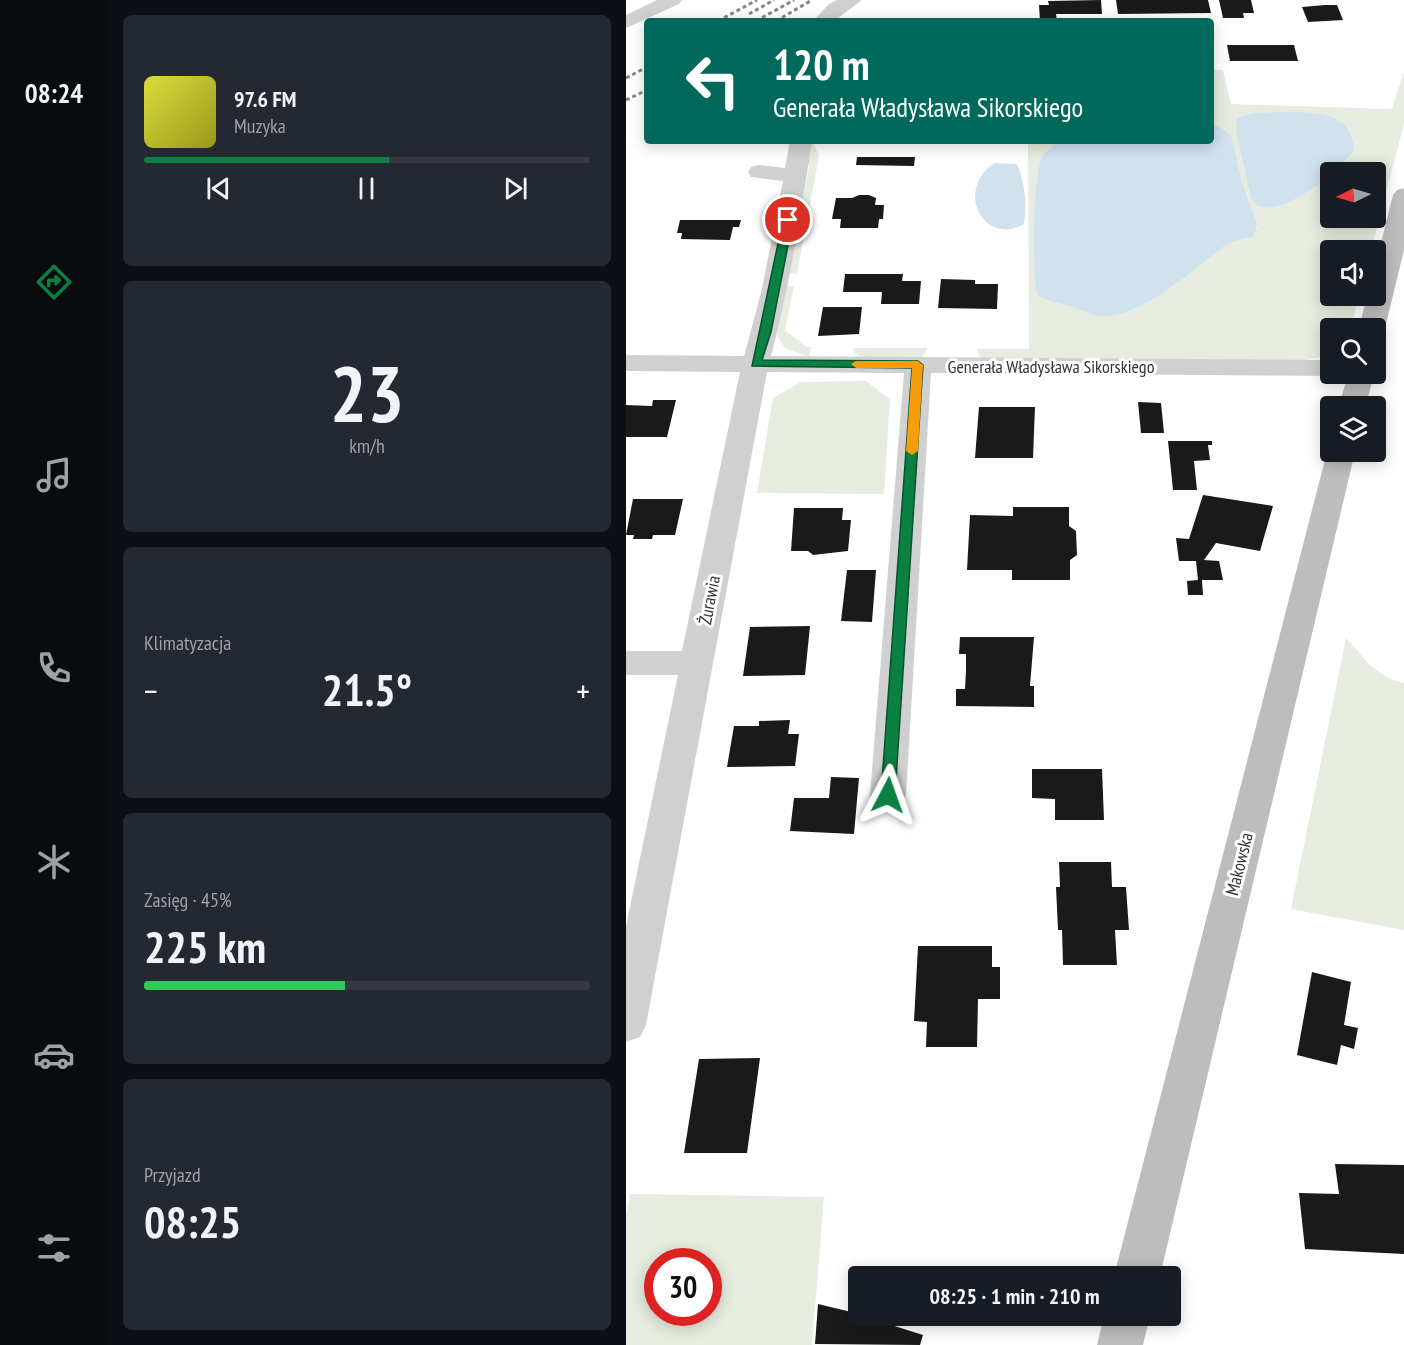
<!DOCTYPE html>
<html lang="pl">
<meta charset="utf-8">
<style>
:root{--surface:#171b24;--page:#242831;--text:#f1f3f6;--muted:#9ea1a6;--line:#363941;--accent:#0b8043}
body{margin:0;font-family:"PT Sans Narrow",sans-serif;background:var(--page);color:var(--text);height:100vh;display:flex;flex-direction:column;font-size:22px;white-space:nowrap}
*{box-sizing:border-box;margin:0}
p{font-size:20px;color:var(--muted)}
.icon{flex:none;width:33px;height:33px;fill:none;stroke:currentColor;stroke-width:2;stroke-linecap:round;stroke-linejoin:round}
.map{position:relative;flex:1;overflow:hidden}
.sheet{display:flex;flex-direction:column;gap:15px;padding:15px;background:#0d0f14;width:518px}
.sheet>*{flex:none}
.guide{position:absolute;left:18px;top:18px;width:570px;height:126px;border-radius:6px;box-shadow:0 3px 15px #0003;background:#00695c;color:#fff;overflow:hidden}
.needle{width:39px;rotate:265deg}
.controls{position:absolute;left:694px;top:162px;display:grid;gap:12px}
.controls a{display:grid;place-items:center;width:66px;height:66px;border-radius:6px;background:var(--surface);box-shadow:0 3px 15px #0003;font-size:30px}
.speed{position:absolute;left:18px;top:1248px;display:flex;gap:12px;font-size:30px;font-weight:700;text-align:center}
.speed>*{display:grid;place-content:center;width:78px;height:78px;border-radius:50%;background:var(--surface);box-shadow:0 3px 15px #0003;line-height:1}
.speed .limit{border:9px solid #d22;background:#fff;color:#111}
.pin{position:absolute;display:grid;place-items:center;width:51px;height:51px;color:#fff;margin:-26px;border:3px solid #fff;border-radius:50%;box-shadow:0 2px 6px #0007}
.me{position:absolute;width:66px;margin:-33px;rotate:4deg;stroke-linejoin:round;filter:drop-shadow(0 0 4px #0008)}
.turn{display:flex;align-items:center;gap:21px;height:126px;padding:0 30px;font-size:27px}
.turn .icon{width:78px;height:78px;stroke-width:2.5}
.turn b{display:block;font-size:42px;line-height:51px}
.big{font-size:45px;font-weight:800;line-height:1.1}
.sheet .card{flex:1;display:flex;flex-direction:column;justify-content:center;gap:9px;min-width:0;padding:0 21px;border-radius:9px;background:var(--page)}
.sheet .dial{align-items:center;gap:0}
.dial b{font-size:78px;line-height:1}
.song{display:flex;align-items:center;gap:18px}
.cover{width:72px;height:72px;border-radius:9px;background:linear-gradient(135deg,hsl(60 70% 55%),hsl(60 70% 35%))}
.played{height:6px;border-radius:3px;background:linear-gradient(90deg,var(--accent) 55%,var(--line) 55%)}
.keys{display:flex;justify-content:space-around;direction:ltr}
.heat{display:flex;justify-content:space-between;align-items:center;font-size:33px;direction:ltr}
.charge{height:9px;border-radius:4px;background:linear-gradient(90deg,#34c759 45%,var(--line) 0)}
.trip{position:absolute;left:222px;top:1266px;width:333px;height:60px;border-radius:6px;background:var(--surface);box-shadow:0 3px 15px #0003;font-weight:800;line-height:60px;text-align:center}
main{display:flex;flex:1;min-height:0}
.dock{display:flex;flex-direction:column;width:108px;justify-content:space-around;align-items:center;background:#090b0e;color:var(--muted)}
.dock .icon{width:42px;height:42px}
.dock .current{color:var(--accent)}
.dock b{font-size:27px;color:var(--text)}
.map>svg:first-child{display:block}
.green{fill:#e6ecdf;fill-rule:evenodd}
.water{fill:#cfe2ee}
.building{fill:#1a1a1a}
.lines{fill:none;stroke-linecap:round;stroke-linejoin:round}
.street{fill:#d0d0d0;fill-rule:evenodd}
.secondary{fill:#bdbdbd;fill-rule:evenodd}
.rail{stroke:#888;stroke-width:3;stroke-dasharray:4 3;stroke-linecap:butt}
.route{fill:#0b8043;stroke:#07532c;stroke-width:1.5}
.slow{fill:#f59e0b}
.labels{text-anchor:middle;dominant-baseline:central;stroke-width:6;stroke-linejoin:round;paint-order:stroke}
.street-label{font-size:18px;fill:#333;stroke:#fff}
</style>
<main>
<nav class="dock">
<b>08:24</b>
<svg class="icon current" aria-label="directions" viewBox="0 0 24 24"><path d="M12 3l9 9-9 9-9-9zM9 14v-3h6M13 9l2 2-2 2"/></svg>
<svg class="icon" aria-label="music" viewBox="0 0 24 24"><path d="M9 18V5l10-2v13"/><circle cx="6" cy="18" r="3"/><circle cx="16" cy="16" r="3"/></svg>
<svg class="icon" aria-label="phone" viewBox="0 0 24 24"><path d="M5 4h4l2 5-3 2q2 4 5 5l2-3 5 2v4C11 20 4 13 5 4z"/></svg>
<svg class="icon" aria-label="climate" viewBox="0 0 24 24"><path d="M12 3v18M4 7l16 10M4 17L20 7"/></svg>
<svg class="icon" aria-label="car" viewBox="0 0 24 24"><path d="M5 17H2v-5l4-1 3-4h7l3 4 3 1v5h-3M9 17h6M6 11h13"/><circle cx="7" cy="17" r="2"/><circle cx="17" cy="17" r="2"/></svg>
<svg class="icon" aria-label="filters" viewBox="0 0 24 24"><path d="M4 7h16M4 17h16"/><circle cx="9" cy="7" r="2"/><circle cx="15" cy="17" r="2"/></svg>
</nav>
<section class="sheet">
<div class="card">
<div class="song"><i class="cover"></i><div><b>97.6 FM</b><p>Muzyka</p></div></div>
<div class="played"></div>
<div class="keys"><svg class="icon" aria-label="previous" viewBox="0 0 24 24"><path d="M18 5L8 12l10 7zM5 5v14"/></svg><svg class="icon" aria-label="pause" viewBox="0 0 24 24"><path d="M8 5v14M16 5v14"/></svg><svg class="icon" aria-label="next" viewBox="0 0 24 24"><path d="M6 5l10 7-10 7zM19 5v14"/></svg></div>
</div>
<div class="card dial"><b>23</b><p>km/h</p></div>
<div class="card"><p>Klimatyzacja</p>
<div class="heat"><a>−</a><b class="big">21.5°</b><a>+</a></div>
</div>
<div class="card"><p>Zasięg · 45%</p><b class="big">225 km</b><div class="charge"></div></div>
<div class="card"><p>Przyjazd</p><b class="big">08:25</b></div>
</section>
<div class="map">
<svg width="779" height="1345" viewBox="0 0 779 1345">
<rect width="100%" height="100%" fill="#fff"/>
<!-- green -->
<g class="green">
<path d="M585,70H597L605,104L766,109L778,72V124L745,250H705V296H733L725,328H705V355L679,360L354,358L351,349H403L402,141H585L564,255L631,228L585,131ZM705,172H750V218H705Z"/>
<path d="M181,141H187L193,156L171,274L163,273L183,166L179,165Z"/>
<path d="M161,286H168L159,330L180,347H185L183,357L159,348L151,335Z"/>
<path d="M228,348H302L296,357H236L227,352Z"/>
<path d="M240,381L264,399L258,494L131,493L147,398L175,382Z"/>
<path d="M720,638C740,660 749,676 778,683V930L665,909Z"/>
<path d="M4,1194L198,1197L186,1345H0V1216ZM32,1262H82V1312H32Z"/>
</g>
<!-- water -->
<g class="water">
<path d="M669,112C698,113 725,114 728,149C718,168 642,231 625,198L610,130L611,118L627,113Z"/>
<path d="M585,125L595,128L605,136L616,183L631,224L628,236C618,240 607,239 598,246C570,268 517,315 480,316C468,316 456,311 445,306C432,302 422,303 411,294C406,275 407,169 417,155C421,150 430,144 435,141H585Z"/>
<path d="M368,163L391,164C399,183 401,204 398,224C358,247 328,191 368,163Z"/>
</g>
<!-- building -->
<g class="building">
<path d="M475,0L476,14H430L431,21H414L413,5H423L422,1Z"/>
<path d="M490,0H582L585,13L492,14Z"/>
<path d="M593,0H625L628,13H617L618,18H597Z"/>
<path d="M699,5H711L717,20L682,22L676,7Z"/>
<path d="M601,45H668L672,61H604Z"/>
<path d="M231,157H289L288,166L230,165Z"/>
<path d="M233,195H243L250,198L249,205H258L257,219H253L252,228H214L215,219H206L210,198H226Z"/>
<path d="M54,220H115L113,227H107L104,240L55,239L56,233H51Z"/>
<path d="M219,274H277L276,281H295L293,304H255L256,292H217Z"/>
<path d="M315,279L349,280V284H372L371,309L312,308Z"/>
<path d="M197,307H236L233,334L192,336Z"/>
<path d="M27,400H50L41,437H0V405L26,406Z"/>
<path d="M512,402L535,403L538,433H515Z"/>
<path d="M353,407H409L407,458H349Z"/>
<path d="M542,441H586V445H582L584,460L568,461L571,490H547Z"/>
<path d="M577,495L647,506L634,551L590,543L578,560L593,561L597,580H576L577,595H562L561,581L572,580L570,561H553L550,538L563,539Z"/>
<path d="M7,499H57L49,535H27L26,539H7L8,535H0Z"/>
<path d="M387,507H443V526L450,531L451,555L444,560V580H386V570H341L344,515L387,516Z"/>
<path d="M168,508H217L216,520H225L222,551L187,555L182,551H165Z"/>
<path d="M221,570H250L246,622L215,621Z"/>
<path d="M184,626L179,675L117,676L124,627Z"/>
<path d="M334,637H408L404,686H408V707L330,706V689H339L340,671V654H333Z"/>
<path d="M164,720L162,734H173L169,766L101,767L108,726H133V721Z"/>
<path d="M406,769H476L478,820H429V799L406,798Z"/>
<path d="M205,777L233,778L228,834L164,831L168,798H203Z"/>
<path d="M433,862H485L486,887H500L503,930H489L491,965H437L436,930H432L430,887H434Z"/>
<path d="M292,946H366V967H374V999H352L351,1047H300L301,1022L288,1021Z"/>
<path d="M686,972L725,982L718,1025L732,1028L728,1049L715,1045L711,1065L671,1055Z"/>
<path d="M134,1058L121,1153H58L73,1059Z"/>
<path d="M709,1164L779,1165V1254L679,1249L673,1193L713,1194Z"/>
<path d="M192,1304L221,1311L297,1335L294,1345L189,1344Z"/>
</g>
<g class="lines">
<!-- street -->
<g class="street">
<path d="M31,0H56L53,4L0,28V15Z"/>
<path d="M211,0H236L208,21H187L203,4Z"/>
<path d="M164,141H186C175,212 164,285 145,356L705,360V374H715L705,376L305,373L280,795L275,805L262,809L249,805L244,795L278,373L141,372L20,1025L14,1037L0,1042V926L52,675H0V651H56L114,372L0,371V355L118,356L136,289L157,181L125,177L122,172L125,167L133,165L159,168Z"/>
</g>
<!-- secondary -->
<g class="secondary">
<path d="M779,188V246L759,328L750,335V328H733L741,296H750V263L767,195L771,190Z"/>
<path d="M722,374H748L740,406H713Z"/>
<path d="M705,446V452H729L534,1276H488L701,452Z"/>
<path d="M478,1316H524L517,1345H471Z"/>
</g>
<!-- rail -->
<g class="rail">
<path d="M123,14L148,0"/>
<path d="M92,21L131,0"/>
<path d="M130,21L168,0"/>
<path d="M150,21L186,0"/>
<path d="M0,78L21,67"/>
<path d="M0,100L21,90"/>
</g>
</g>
<!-- route -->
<path class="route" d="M162,217L167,220L145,332L136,360L292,361L297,365L269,795L262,801L255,795L286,368L126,366L157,220Z"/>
<!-- slow -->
<path class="slow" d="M292,361L297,365L292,451L286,455L280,451L286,368H230L225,364L230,361Z"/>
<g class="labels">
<!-- street labels -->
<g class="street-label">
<text x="425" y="366">Generała Władysława Sikorskiego</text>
<text transform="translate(83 600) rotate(-79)">Żurawia</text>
<text transform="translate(613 864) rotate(-76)">Makowska</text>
</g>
</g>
</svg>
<div class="controls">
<a><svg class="needle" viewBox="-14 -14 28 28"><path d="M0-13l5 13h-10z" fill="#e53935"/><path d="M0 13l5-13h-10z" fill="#9ea1a6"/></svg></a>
<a><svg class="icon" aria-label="sound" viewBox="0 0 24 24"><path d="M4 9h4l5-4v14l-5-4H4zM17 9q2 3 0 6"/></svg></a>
<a><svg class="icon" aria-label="search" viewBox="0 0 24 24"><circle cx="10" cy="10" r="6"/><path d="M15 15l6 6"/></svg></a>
<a><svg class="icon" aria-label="layers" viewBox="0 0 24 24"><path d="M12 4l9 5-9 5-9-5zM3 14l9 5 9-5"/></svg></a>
</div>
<div class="speed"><div class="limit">30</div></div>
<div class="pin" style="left:162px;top:220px;background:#d93025"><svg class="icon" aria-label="arrive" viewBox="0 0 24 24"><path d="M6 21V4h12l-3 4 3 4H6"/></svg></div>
<svg class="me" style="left:262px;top:795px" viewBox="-20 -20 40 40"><path d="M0-17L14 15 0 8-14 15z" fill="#0b8043" stroke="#fff" stroke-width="4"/></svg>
<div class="trip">08:25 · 1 min · 210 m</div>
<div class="guide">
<div class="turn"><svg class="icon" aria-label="left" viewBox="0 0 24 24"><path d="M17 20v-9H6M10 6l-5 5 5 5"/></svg><div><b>120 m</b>Generała Władysława Sikorskiego</div></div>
</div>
</div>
</main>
